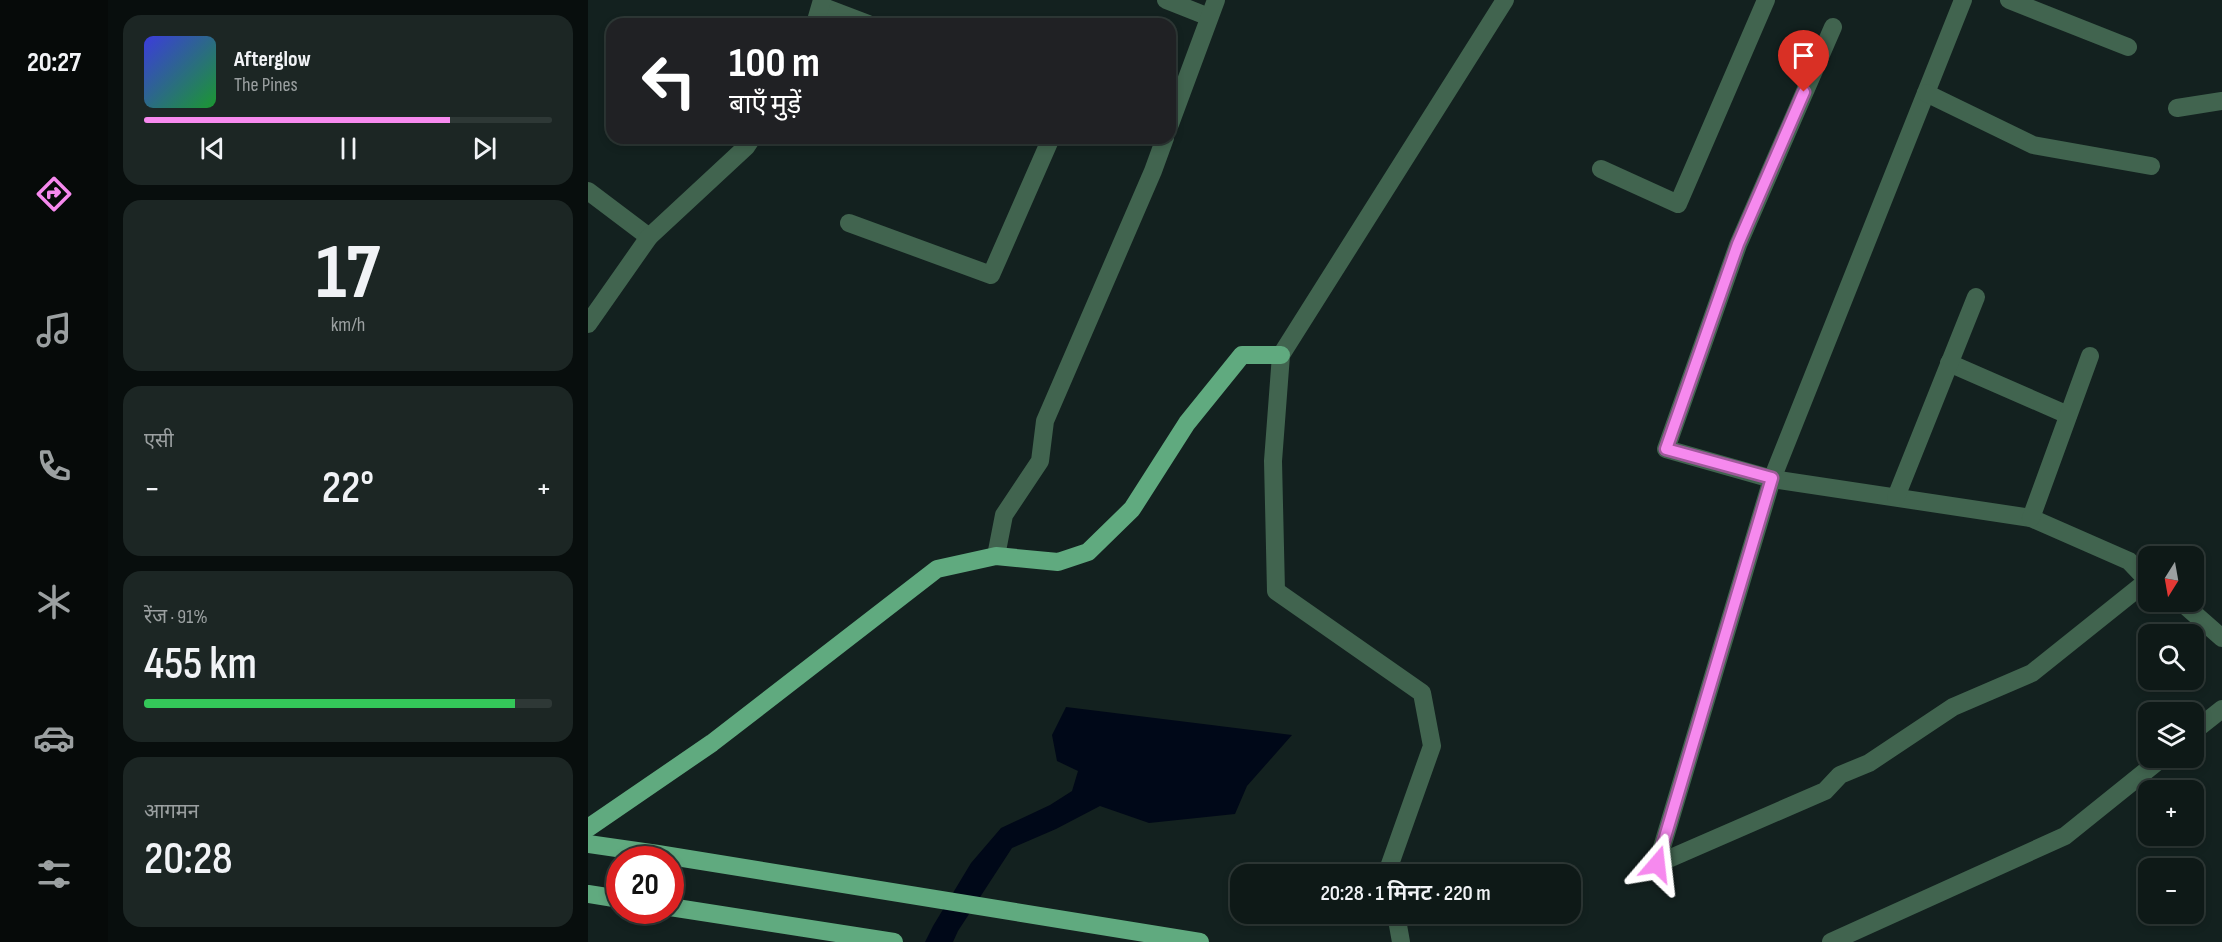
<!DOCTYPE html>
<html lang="hi">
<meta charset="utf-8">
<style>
:root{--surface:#0e1917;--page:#1c2624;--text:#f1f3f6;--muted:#9ba0a1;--line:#2e3836;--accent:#f689ee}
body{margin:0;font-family:"Sofia Sans Condensed","Noto Sans Devanagari",sans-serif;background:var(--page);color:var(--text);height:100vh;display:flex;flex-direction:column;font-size:22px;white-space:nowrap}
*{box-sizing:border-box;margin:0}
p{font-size:20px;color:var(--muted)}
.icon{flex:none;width:33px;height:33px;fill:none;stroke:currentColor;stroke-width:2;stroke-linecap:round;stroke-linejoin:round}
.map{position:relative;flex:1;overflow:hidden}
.drawer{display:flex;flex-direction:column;gap:15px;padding:15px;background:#080e0d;width:480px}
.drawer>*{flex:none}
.top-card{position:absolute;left:18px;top:18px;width:570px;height:126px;border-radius:18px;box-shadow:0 3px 9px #0003,0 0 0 2px var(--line);background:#202124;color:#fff;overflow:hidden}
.needle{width:39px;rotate:191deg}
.tools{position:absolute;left:1550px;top:546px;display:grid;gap:12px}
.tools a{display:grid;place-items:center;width:66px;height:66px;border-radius:12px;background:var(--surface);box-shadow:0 3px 9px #0003,0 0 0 2px var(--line);font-size:30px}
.speed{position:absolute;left:18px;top:846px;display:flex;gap:12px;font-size:30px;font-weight:700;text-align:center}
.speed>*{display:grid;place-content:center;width:78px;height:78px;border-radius:50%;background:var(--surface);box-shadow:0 3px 9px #0003,0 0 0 2px var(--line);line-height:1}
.speed .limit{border:9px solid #d22;background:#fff;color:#111}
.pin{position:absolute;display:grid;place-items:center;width:51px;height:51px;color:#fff;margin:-62px -26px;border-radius:50% 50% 50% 0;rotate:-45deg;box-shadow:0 0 6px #0007}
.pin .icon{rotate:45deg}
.me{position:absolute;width:66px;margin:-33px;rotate:17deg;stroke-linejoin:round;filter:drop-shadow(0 0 4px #0008)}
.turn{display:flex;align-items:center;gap:21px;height:126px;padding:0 24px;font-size:27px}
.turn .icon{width:78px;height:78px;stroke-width:2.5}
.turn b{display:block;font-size:42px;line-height:51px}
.big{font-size:45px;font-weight:600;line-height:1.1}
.drawer .widget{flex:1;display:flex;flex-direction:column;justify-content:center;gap:9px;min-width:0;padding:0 21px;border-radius:18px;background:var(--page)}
.drawer .dial{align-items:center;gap:0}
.dial b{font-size:78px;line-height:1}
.song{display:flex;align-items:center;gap:18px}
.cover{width:72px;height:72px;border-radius:9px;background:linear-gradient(135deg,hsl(240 70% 55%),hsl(130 70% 35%))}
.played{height:6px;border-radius:3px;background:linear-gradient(90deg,var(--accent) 75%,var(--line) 75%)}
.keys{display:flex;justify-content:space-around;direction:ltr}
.heat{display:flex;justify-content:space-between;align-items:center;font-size:33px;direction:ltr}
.charge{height:9px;border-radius:4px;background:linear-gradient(90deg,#34c759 91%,var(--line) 0)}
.trip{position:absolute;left:642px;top:864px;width:351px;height:60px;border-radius:18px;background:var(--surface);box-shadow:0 3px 9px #0003,0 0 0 2px var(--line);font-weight:600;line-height:60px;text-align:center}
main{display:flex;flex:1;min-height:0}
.menu{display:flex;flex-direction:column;width:108px;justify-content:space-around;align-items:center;background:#060a09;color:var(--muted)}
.menu .icon{width:42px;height:42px}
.menu .active{color:var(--accent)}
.menu b{font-size:27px;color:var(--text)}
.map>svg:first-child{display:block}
.water{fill:#000818}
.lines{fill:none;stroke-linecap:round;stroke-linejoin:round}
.minor{stroke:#41644f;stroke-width:18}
.major{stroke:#60aa7f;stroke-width:18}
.route-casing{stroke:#a0599b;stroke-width:15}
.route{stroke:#f689ee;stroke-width:10}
</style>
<main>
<nav class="menu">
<b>20:27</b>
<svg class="icon active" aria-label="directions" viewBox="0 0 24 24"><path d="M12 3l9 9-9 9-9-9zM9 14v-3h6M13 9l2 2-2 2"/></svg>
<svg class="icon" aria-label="music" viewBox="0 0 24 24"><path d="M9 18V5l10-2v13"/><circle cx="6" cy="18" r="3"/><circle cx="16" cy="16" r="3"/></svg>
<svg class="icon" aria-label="phone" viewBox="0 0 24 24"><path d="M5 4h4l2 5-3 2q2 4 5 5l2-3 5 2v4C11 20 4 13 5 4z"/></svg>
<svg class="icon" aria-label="climate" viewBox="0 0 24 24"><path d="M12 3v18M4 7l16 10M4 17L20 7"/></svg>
<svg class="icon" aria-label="car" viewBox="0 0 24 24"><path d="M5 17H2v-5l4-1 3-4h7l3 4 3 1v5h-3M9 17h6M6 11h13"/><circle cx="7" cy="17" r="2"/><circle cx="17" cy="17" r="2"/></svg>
<svg class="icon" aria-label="filters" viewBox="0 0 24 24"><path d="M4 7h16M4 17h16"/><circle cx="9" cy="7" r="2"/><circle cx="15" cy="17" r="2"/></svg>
</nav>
<section class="drawer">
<div class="widget">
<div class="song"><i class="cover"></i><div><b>Afterglow</b><p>The Pines</p></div></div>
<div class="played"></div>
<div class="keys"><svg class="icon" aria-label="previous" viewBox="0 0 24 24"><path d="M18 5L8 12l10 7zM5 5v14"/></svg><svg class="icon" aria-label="pause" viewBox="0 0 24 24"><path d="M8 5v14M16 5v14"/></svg><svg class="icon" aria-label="next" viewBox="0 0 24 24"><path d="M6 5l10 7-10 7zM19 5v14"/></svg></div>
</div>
<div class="widget dial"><b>17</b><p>km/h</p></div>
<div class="widget"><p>एसी</p>
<div class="heat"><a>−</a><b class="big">22°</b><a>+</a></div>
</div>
<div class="widget"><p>रेंज · 91%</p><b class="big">455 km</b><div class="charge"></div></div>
<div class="widget"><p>आगमन</p><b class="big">20:28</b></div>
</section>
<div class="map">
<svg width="1634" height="942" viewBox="0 0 1634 942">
<rect width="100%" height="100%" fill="#13211f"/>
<!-- water -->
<path class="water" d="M478,707L704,735L659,786L647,814L561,823L512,806L468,829L424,848L370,931L365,942H337L345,926L383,863L413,828L462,805L484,791L490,771L469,761L464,735Z"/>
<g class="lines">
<!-- minor -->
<g class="minor">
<path d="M578,0L621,17"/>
<path d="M1375,0L1184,479L1069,864L1237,791L1252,775L1281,763L1365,707L1444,673L1559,581"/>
<path d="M1421,0L1540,47"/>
<path d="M233,6L280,24"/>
<path d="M227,24L234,0"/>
<path d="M1245,27L1150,245L1078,449L1184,479L1443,518L1541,561L1560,581"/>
<path d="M1338,93L1445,145L1563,166"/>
<path d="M1589,108L1634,101"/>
<path d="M582,124L628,0"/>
<path d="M1013,169L1090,204L1178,0"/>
<path d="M0,191L61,237"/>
<path d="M261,223L403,275L463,138"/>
<path d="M0,324L61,237L158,147L164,138"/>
<path d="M1361,363L1480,415"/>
<path d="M1308,497L1388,297"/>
<path d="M1443,518L1502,356"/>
<path d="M408,556L416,515L452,461L457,421L565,171L577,138"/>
<path d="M1593,602L1634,638"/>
<path d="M1605,732L1634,709"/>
<path d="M802,874L801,867L844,746L834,693L688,591L685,461L693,355L917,0"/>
<path d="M808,914L813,942"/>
<path d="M1243,942L1477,836L1574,758"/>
</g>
<!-- major -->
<g class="major">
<path d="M0,828L124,743L349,569L408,556L470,562L500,552L544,509L599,423L654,355H693"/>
<path d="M0,844L70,854L612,942"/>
<path d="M0,894L32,899"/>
<path d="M82,907L306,942"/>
</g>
</g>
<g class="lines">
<defs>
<path id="route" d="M1069,864L1184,478L1078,449L1150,244L1216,92"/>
</defs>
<!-- route casing -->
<use href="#route" class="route-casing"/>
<!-- route -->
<use href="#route" class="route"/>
</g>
</svg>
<div class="tools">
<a><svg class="needle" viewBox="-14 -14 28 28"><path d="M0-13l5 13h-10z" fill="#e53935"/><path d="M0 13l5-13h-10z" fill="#9ba0a1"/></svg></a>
<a><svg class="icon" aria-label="search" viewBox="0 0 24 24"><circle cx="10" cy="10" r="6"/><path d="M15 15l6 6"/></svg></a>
<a><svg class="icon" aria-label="layers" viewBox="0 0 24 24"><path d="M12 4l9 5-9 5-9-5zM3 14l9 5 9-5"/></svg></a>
<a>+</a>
<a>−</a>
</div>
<div class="speed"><div class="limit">20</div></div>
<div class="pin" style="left:1216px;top:92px;background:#d93025"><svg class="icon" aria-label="arrive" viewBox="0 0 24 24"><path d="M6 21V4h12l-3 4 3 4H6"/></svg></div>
<svg class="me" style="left:1069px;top:864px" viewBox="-20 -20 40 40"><path d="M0-17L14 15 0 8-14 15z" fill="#f689ee" stroke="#fff" stroke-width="4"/></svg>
<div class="trip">20:28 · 1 मिनट · 220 m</div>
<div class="top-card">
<div class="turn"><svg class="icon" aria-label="left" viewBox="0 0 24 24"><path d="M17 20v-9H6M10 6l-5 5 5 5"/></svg><div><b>100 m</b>बाएँ मुड़ें</div></div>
</div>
</div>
</main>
